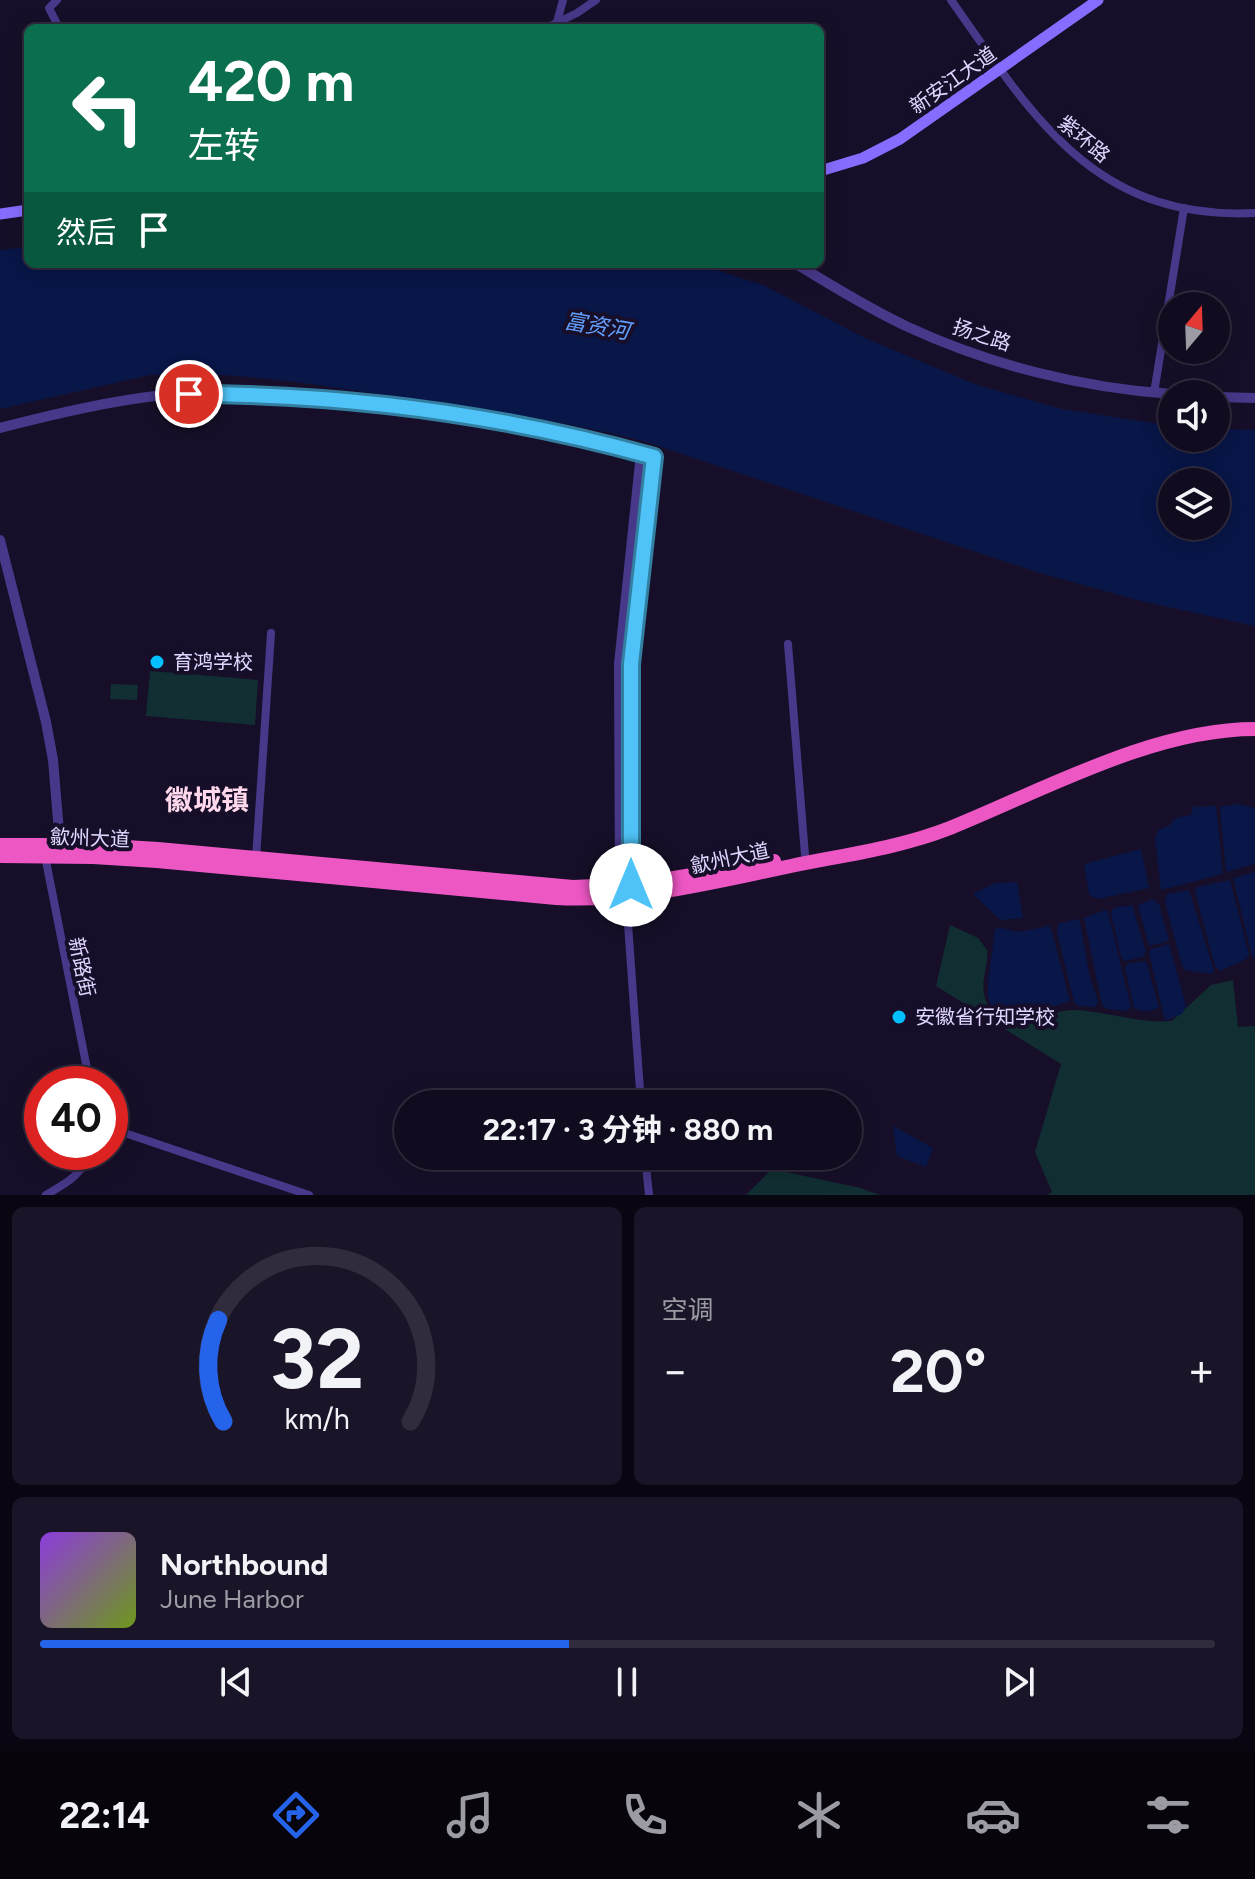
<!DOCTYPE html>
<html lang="zh">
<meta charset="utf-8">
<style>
:root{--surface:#110b1f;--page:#1a1428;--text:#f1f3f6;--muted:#9c9ba4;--line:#302b3d;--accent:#2563eb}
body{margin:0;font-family:Figtree,"Noto Sans SC",sans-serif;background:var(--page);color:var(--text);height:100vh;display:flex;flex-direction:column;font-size:30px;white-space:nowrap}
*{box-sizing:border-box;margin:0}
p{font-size:26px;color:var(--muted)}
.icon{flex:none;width:44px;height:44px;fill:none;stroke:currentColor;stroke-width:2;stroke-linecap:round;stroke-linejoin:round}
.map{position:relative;height:1195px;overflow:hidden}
.details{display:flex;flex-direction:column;gap:12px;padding:12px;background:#090611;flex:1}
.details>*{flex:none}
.guide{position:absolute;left:24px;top:24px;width:800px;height:244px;border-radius:12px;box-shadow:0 4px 20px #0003,0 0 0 2px var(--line);background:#0b6e4f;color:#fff;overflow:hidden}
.needle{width:52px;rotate:19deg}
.fabs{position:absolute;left:1158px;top:292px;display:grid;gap:16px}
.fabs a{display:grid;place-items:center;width:72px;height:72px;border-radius:50%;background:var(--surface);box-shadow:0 4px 20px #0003,0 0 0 2px var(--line);font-size:40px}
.speed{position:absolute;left:24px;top:1066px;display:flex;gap:16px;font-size:40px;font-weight:700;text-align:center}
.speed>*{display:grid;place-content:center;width:104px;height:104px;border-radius:50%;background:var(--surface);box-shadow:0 4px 20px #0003,0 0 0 2px var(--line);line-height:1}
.speed .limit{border:12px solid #d22;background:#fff;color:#111}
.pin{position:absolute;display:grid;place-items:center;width:68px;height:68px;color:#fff;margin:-34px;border:4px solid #fff;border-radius:50%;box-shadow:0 2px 8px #0007}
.me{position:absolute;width:88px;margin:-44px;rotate:0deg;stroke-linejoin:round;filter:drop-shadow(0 0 6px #0008)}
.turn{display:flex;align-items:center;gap:28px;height:168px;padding:0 32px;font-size:36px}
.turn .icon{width:104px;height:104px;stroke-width:2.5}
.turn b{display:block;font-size:56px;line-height:68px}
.then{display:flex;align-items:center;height:76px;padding:0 32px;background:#0003;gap:16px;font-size:30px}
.big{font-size:60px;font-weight:700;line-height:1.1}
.details .card{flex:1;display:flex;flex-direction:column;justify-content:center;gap:12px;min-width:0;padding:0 28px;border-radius:12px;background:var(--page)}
.details .dial{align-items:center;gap:0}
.dial svg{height:208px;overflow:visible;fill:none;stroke:var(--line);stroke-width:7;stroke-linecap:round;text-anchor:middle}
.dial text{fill:var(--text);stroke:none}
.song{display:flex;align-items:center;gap:24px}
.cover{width:96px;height:96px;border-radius:12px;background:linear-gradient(135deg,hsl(270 70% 55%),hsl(80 70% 35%))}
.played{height:8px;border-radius:4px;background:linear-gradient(90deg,var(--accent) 45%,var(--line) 45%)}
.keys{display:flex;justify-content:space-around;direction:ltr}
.heat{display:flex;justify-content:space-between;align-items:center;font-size:44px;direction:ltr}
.details .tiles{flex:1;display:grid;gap:12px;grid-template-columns:1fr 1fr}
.card:last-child{grid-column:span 2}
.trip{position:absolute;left:394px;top:1090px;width:468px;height:80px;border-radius:40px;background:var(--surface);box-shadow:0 4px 20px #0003,0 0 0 2px var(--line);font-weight:700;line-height:80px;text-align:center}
.tab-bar{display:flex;height:128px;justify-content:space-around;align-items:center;background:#07040c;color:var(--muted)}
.tab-bar .icon{width:56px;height:56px}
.tab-bar .active{color:var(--accent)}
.tab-bar b{font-size:36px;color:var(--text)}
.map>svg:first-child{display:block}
.green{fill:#112f33}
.water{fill:#081648;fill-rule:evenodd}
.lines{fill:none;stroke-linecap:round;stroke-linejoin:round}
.minor{stroke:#48388a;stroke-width:8}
.tertiary{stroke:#48388a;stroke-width:10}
.secondary{stroke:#876dff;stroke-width:11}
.trunk{stroke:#ed57c4;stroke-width:14}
.route-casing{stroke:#337fa1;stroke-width:20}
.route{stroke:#4fc3f7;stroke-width:14}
.poi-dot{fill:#02bfff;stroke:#170f29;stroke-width:3}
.labels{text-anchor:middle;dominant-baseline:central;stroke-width:8;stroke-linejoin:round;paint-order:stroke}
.street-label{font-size:20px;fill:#e1d6ff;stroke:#170f29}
.poi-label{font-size:20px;fill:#e1d6ff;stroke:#170f29;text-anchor:start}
.water-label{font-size:22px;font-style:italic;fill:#64a0ff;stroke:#170f29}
.district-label{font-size:28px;font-weight:bold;fill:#ffd8eb;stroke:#170f29}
</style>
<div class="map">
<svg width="1255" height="1195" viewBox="0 0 1255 1195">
<rect width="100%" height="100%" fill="#170f29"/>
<!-- green -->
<g class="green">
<path d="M150,671L258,680L255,725L146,716Z"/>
<path d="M111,684L138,685L137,700L110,699Z"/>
<path d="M950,925L978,938L987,950C989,968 977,987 988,1005C994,1015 1007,1022 1019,1023C1038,1025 1053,1010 1073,1010C1106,1011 1139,1024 1172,1021L1211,985L1233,980L1238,1027L1255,1026V1195H1047L1052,1192L1035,1152L1061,1064L936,986Z"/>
<path d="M772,1169L860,1188L880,1195H746Z"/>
</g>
<!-- water -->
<g class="water">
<path d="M28,247V264H697L763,285L865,338L977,385L1062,409L1172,426V438H1216V429L1255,430V626L1141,601L1040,573L646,442C565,421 482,409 399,397C317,385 234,370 150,375L0,409V250ZM1172,482H1216V526H1172Z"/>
<path d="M1238,804L1255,808V864L1226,872L1220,807Z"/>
<path d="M1216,806L1223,874L1161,890L1155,839L1158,830L1170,825L1175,818L1191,815L1193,807Z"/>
<path d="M1141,849L1149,888L1098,899L1089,895L1084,864Z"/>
<path d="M1255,872V958L1252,956L1233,878Z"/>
<path d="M1230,880L1249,955L1246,959L1220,971L1215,966L1195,892L1197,887Z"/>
<path d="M1017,882L1023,918L1000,920L973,894L995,883Z"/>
<path d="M1189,890L1214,970L1211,974L1185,970L1182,966L1165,902L1167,894Z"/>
<path d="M1153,899L1159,904L1169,941L1149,946L1138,905Z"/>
<path d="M1132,905L1146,952L1143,957L1125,961L1121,957L1111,914L1113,908Z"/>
<path d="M1105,910L1108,912L1131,1007L1127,1011L1107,1009L1102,1005L1084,918Z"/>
<path d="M1077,919L1080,922L1089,974L1098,1002L1095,1007L1078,1006L1074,1002L1057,932L1058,924Z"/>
<path d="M1048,926L1051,928L1070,1001C1051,1007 990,1034 988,994C987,974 994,951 994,931L998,927L1019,932Z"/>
<path d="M1169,944L1186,1006L1182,1014L1165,1021L1149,953L1151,949Z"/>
<path d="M1146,961L1159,1007C1153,1012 1140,1012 1134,1008L1125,968L1128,963Z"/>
<path d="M893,1126L933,1148L926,1167L897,1156Z"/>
</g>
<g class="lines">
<!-- minor -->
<g class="minor">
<path d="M57,0L49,8L59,28"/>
<path d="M951,0C1032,115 1094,221 1255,213"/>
<path d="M557,22L563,0"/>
<path d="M546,28L577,13L596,0"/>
<path d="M1154,393L1184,208"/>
<path d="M788,644L805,855"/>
<path d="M45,856L90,1084"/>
<path d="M256,858L271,633"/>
<path d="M626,897L641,1104"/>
<path d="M110,1128L309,1195"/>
<path d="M645,1156L649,1195"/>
<path d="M46,1195C64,1184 84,1175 88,1152"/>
</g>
<!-- tertiary -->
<g class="tertiary">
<path d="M796,264C833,286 869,309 908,327C990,365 1082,388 1172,394"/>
<path d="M1216,397L1255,398"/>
<path d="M0,428C50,415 103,402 155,396C215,390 277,396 337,402C444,412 550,429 654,457L631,664V891"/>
<path d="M0,540L46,722L53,760L60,844"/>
<path d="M620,890L619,664L641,453"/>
</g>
<!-- secondary -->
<g class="secondary">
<path d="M820,171L863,158L900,139L1098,0"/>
<path d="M0,214L28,210"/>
</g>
<!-- trunk -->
<g class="trunk">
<path d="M0,845H93L158,849L573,887L639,884L774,861"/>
<path d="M0,856L93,857L157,861L556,898C637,902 713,882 791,866C844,855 899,848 950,828C1044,790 1153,729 1255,729"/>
</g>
</g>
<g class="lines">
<defs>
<path id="route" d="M189,394C345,394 504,415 654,457L631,664V885"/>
</defs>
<!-- route casing -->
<use href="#route" class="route-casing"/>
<!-- route -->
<use href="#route" class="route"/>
</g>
<!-- markers -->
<g class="poi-dot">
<circle cx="157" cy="662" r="8"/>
<circle cx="899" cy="1017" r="8"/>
</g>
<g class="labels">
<!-- street labels -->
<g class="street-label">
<text transform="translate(953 80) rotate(-35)">新安江大道</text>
<text transform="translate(1084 139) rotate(40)">紫环路</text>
<text transform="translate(982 335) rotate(18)">扬之路</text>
<text transform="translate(90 838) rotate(2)">歙州大道</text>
<text transform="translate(730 858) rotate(-12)">歙州大道</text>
<text transform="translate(82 967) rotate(78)">新路街</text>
</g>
<!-- poi labels -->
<g class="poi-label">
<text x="173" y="662">育鸿学校</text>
<text x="915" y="1017">安徽省行知学校</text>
</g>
<!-- water labels -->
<g class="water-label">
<text transform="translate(597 326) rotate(10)">富资河</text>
</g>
<!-- district labels -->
<g class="district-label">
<text x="207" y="800">徽城镇</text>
</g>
</g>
</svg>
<div class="fabs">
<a><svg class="needle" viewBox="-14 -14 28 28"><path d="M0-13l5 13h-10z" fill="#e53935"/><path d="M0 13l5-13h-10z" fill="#9c9ba4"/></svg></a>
<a><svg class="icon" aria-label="sound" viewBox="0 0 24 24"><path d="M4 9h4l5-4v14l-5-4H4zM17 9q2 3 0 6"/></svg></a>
<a><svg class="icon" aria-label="layers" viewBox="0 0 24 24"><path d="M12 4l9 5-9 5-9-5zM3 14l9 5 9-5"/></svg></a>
</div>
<div class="speed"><div class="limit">40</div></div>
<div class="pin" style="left:189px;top:394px;background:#d93025"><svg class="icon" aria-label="arrive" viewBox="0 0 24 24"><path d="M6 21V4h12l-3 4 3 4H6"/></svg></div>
<svg class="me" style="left:631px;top:885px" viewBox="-20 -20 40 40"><circle r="19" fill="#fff"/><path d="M0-13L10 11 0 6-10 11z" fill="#4fc3f7"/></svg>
<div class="trip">22:17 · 3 分钟 · 880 m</div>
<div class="guide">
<div class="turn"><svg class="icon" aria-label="left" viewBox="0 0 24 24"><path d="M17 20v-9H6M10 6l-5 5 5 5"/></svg><div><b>420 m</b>左转</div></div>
<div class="then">然后<svg class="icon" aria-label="arrive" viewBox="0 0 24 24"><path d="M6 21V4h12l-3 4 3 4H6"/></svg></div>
</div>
</div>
<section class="details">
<div class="tiles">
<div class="card dial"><svg viewBox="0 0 100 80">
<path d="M14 69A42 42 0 1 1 86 69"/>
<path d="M14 69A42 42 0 0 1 12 30" stroke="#2563eb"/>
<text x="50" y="56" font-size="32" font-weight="700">32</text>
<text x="50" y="72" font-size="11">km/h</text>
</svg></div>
<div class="card"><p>空调</p>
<div class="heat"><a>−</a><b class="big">20°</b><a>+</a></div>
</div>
<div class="card">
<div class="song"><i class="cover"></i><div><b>Northbound</b><p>June Harbor</p></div></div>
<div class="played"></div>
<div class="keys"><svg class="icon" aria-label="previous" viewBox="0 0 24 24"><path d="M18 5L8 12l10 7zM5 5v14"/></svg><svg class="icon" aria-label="pause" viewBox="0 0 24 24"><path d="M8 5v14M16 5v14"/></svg><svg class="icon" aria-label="next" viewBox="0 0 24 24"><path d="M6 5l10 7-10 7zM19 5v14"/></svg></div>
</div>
</div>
</section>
<nav class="tab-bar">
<b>22:14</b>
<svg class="icon active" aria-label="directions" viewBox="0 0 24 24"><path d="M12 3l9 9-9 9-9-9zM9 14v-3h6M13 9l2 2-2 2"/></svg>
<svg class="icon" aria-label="music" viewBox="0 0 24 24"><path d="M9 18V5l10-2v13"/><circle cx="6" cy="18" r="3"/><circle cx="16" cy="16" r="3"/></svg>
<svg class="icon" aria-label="phone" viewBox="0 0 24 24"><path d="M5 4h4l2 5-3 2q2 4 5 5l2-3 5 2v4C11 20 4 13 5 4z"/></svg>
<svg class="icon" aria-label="climate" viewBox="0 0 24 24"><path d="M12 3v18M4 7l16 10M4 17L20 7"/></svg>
<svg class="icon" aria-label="car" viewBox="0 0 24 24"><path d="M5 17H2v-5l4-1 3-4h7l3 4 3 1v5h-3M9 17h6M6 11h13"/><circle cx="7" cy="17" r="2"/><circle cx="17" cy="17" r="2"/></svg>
<svg class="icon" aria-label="filters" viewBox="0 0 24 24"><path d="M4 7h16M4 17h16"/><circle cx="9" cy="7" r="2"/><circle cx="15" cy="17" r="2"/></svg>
</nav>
